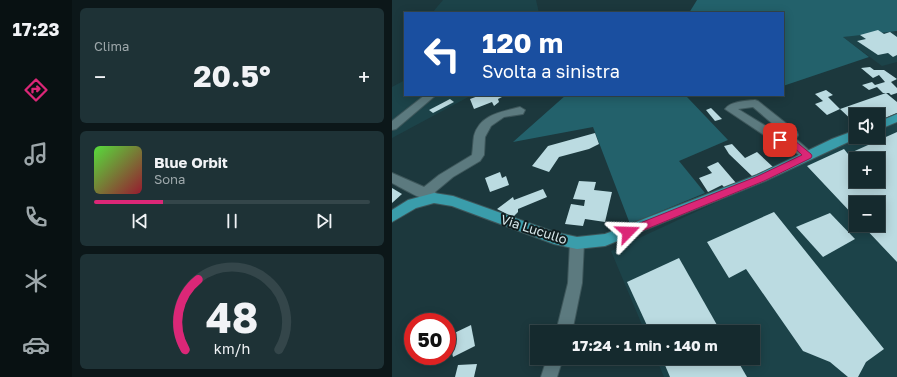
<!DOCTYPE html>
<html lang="it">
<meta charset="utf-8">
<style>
:root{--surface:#152a2e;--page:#1e3236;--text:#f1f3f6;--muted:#9da7aa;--line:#34464a;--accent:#db2777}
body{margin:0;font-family:"Golos Text",sans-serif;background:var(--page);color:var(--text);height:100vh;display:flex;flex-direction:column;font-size:15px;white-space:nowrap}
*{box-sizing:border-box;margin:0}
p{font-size:13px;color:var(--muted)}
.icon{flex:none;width:22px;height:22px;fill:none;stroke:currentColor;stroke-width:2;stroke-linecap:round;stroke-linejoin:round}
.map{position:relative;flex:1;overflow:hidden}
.drawer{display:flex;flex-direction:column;gap:8px;padding:8px;background:#0c1719;width:320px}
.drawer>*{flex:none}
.top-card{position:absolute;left:12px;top:12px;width:380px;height:84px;border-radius:0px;box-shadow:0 2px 10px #0003,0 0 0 1px var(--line);background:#1a4fa0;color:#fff;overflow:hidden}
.fabs{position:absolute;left:457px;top:108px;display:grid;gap:8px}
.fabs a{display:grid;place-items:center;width:36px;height:36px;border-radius:0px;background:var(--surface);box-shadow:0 2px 10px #0003,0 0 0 1px var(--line);font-size:20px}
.speed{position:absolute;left:12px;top:313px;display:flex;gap:8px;font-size:20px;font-weight:700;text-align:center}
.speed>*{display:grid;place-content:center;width:52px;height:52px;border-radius:50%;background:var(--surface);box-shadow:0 2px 10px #0003,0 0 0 1px var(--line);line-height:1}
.speed .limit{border:6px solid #d22;background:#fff;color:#111}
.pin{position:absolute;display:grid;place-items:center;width:34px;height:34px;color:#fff;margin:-17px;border-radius:8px;box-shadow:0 2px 6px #0006}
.me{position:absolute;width:44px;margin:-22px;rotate:68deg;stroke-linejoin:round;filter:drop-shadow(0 0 3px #0008)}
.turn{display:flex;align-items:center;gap:14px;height:84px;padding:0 12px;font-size:18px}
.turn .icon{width:52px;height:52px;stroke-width:2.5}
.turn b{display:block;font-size:28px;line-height:34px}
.big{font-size:30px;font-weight:700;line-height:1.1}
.drawer .widget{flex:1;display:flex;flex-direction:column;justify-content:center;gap:6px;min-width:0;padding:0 14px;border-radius:6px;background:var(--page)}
.drawer .dial{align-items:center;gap:0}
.dial svg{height:104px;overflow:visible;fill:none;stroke:var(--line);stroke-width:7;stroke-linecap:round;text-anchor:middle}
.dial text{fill:var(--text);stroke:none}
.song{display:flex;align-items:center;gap:12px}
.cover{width:48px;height:48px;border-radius:6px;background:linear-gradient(135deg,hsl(110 70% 55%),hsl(350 70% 35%))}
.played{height:4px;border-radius:2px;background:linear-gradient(90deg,var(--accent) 25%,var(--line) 25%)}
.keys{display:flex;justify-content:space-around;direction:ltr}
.heat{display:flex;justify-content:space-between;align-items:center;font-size:22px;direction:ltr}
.trip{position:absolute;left:138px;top:325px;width:230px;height:40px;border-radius:0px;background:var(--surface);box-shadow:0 2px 10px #0003,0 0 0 1px var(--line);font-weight:700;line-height:40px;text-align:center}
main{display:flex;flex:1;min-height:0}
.tabs{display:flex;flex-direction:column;width:72px;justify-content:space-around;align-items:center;background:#081112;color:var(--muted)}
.tabs .icon{width:28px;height:28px}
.tabs .selected{color:var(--accent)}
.tabs b{font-size:18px;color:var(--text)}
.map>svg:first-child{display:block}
.built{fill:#1c4349;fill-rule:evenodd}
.green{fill:#23616b}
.building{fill:#bbdbe1;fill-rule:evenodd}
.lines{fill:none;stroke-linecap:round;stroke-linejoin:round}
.minor-casing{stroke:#3e575b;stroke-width:2}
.major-casing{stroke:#3e575b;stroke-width:2}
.minor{fill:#5c7a7f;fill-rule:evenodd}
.major{fill:#3a9dab;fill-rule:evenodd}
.route{fill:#db2777;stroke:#8e194d}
.labels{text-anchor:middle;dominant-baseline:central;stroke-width:4;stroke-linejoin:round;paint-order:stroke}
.street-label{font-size:13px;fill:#d7e7ea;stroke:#111d1f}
</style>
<main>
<nav class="tabs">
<b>17:23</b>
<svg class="icon selected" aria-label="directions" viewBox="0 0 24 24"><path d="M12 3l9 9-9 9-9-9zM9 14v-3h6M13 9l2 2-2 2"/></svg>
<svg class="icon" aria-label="music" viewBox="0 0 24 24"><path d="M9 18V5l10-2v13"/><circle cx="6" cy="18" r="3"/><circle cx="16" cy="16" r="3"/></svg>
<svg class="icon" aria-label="phone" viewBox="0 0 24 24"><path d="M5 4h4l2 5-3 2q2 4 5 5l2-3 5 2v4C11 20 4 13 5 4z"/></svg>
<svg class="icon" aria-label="climate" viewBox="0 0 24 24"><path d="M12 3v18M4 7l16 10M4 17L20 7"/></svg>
<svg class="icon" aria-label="car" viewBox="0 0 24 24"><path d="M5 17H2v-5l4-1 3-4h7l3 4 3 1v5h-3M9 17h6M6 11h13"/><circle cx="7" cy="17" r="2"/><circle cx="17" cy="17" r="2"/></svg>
</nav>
<section class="drawer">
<div class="widget"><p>Clima</p>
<div class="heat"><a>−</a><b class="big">20.5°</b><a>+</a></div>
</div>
<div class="widget">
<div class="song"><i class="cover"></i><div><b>Blue Orbit</b><p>Sona</p></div></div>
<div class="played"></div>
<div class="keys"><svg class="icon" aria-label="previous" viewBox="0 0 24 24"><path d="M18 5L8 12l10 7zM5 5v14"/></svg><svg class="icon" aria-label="pause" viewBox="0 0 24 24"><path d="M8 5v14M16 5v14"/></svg><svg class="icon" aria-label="next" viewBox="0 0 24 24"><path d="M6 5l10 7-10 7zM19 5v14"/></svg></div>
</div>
<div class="widget dial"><svg viewBox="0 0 100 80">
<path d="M14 69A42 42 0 1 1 86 69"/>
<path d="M14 69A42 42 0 0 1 24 15" stroke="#db2777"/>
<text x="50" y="56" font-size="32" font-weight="700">48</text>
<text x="50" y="72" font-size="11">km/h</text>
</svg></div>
</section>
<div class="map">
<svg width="505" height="377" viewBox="0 0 505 377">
<rect width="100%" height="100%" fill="#1c383d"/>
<!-- built -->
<g class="built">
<path d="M51,0H144L147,13H40Z"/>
<path d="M497,28L505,34V62L490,66L451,37Z"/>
<path d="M13,80V95H80L0,138V87Z"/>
<path d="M505,122V377H272L264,358H361V332H253L219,251L461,139L466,137H486V129ZM464,159H486V181H464ZM464,203H486V225H464Z"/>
</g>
<!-- green -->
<g class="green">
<path d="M305,0H505V31L451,37L477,57L391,86V13H297Z"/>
<path d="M174,95H298L295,97L336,140L287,161L313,193L238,224L201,127L121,142Z"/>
</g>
<!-- building -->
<g class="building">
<path d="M486,30L492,34L498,32L505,37V55L501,57L496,53L486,55L465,41L474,39L468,35Z"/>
<path d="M478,67L482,70H492L505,79L499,82L505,88V93L499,95L497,93H491L485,87L477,90L470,85L480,82L483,85L493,82L487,75L481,78L469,68Z"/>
<path d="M434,90L441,95L436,97L448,109L494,93L505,102V113L486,121V115H464V124L448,109L435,115L423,104L431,101L423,94Z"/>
<path d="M89,95H111L112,96L106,99L107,102L102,106L100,102L82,109L78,99Z"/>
<path d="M58,99L62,102L41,113L37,110Z"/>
<path d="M319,108L330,119L323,121L314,110Z"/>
<path d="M505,132V262L470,225H486V203H464V218L415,166L452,149L456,154ZM464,159H486V181H464Z"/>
<path d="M203,133L207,144L197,149L167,157L157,172L140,166L156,146Z"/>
<path d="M340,144L353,158L365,152L381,167L361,177L337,154L332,146Z"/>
<path d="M326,162L344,183L333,188L330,185L316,192L307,178L320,173L315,167Z"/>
<path d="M108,172L110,178L114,176L117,185L98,192L93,178Z"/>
<path d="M187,181L204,182L202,190L220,192L213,222L193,219L191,226L173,224L179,204L192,206L193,200L181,199Z"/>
<path d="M0,188L10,194L0,203Z"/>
<path d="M151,189L155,197L126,209V212L121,217L105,209L121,197L122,200Z"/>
<path d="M382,212L492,349L474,362L466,377H456L438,362L411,351L354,269L337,278L315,242Z"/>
<path d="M438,213L463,239L431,257L404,227Z"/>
<path d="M287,258L329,332H258L235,282Z"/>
<path d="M79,325L83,346L61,357L56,336Z"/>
<path d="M270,358H344L355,377H278Z"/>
<path d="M85,364L82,377H63L66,365Z"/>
</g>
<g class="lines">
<defs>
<g id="minor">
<path d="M33,95H44L4,129L0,130V121Z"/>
<path d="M363,100L366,101L405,132L406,135L404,139L420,153L422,156L420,159C410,162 401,149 395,143H384L333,109C339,101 353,101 363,100ZM361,107L394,135L390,136L346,109Z"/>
<path d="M128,107L133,110L131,114L112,117L99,126L93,137L92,155L88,161L61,177L43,192L47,197L45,201C36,204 10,188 0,183V173L32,187L47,175L80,155C81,149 81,142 82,136C88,114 110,112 128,107Z"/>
<path d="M185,237L190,239L192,243L190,283L180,332H164L176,283L178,243L180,239Z"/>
<path d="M155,358H171L165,377H149Z"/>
</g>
<g id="major">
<path d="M505,114V122L486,130V122Z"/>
<path d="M464,130V137H467L373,181L213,246L185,249L162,244L60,206L42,203L24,208L0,222V210L16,200L42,193L61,196L162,232L185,237L213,234L365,175L440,139Z"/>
</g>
</defs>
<!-- minor casing -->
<use href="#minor" class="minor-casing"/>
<!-- major casing -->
<use href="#major" class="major-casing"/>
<!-- minor -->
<use href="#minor" class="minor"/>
<!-- major -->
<use href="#major" class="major"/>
</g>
<!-- route -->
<path class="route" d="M397,136L419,154L420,156L419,158L372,181L240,235L236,236L233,235L232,232L233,229L366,176L410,155L396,142L388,143L384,140L385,138Z"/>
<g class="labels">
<!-- street labels -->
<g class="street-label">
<text transform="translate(142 229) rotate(18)">Via Lucullo</text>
</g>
</g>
</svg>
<div class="fabs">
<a><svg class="icon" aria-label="sound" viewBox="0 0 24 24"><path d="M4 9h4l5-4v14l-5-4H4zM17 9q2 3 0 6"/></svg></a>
<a>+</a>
<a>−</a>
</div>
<div class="speed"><div class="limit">50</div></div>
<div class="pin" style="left:388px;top:140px;background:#d93025"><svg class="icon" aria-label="arrive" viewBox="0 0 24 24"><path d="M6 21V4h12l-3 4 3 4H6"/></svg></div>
<svg class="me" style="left:236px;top:232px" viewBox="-20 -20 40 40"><path d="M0-17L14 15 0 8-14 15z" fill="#db2777" stroke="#fff" stroke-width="4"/></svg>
<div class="trip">17:24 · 1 min · 140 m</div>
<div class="top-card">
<div class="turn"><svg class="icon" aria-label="left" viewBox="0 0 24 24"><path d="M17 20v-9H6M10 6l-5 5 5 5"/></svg><div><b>120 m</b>Svolta a sinistra</div></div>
</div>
</div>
</main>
